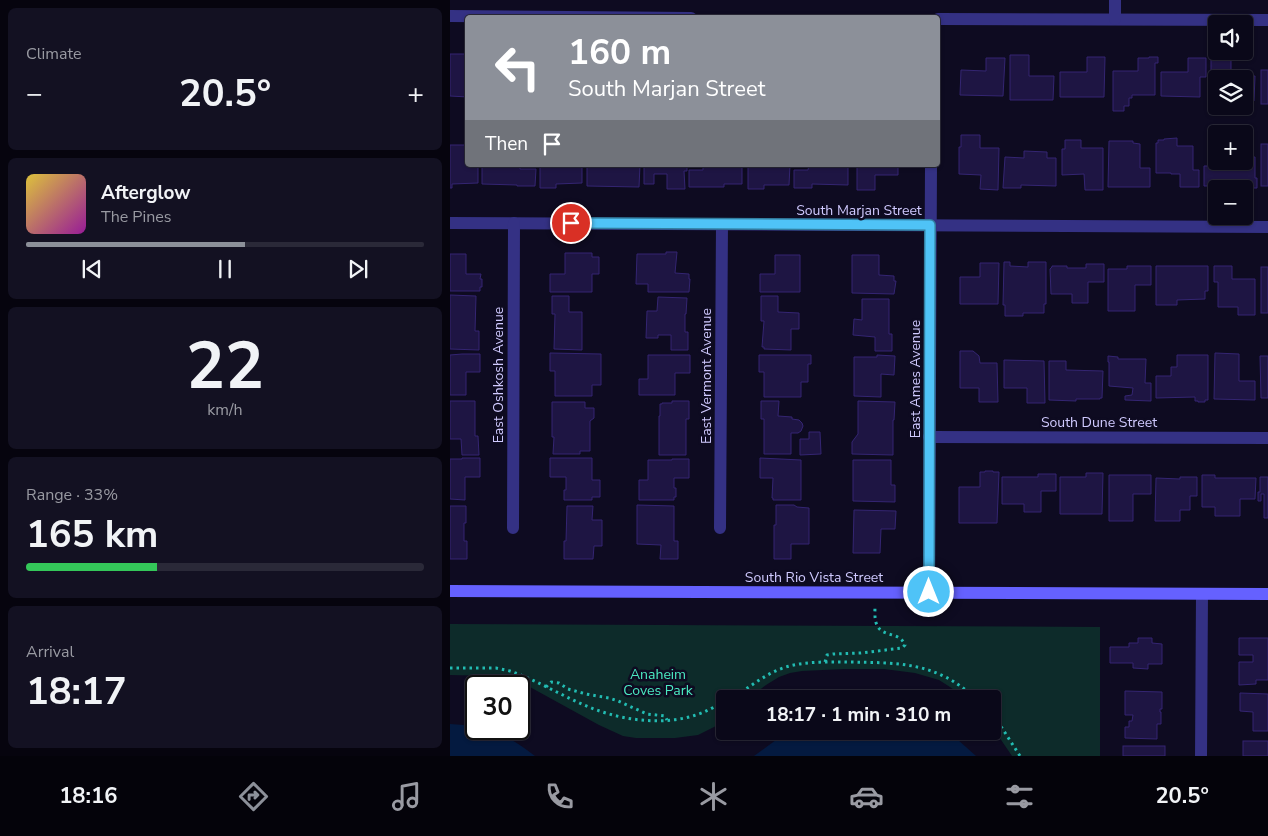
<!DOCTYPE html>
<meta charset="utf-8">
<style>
:root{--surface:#0a0819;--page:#131122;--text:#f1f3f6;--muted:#999aa2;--line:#2a2938;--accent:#8c9099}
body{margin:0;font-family:"Nunito Sans",sans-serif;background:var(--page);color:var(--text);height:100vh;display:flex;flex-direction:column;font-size:19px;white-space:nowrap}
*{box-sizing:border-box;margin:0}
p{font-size:16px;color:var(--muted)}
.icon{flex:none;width:28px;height:28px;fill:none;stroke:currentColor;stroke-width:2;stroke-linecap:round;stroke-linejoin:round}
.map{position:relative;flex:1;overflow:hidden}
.panel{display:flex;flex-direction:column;gap:8px;padding:8px;background:#06040e;width:450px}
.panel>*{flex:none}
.top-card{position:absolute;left:15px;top:15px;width:475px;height:152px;border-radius:5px;box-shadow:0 1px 4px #0004,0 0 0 1px var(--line);background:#8c9099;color:#fff;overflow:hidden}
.fabs{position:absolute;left:758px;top:15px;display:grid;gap:10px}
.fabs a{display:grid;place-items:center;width:45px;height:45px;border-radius:5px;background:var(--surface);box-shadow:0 1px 4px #0004,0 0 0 1px var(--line);font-size:25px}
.speed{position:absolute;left:15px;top:675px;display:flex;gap:10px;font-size:25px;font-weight:700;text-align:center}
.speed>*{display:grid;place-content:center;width:65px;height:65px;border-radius:50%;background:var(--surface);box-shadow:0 1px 4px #0004,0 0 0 1px var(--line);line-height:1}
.speed .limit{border:2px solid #111;border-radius:8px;background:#fff;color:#111}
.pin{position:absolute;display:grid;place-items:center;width:42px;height:42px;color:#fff;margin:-21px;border:2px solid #fff;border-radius:50%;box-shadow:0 1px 5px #0007}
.me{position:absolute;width:55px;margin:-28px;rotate:0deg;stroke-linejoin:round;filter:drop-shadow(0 0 4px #0008)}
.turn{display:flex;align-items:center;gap:18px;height:105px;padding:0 20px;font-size:22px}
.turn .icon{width:65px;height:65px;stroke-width:2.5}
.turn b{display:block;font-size:35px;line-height:42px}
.then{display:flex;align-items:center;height:48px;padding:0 20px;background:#0003;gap:10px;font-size:19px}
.big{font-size:38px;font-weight:700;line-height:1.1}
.panel .tile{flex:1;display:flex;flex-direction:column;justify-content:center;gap:8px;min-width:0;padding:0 18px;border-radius:8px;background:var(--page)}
.panel .dial{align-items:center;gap:0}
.dial b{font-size:65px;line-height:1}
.song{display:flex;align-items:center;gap:15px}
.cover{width:60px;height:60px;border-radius:8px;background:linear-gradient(135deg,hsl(50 70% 55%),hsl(300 70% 35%))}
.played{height:5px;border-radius:2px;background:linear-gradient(90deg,var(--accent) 55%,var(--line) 55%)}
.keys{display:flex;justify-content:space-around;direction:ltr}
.heat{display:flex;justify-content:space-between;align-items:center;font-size:28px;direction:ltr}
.charge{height:8px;border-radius:4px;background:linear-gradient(90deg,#34c759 33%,var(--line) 0)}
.trip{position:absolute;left:266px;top:690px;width:285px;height:50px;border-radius:5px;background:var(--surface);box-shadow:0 1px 4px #0004,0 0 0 1px var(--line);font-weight:700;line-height:50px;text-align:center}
.tabs{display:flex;height:80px;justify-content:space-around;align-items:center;background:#04030a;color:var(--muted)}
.tabs .icon{width:35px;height:35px}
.tabs .on{color:var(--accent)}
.tabs b{font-size:22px;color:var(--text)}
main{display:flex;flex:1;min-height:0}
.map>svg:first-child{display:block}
.green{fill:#0d2b2a}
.water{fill:#041a40}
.building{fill:#1e1543;stroke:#342572}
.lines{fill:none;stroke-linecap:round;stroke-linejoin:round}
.path{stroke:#22bcb2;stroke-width:3;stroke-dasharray:2.5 4;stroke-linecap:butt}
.street{stroke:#343184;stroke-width:12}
.secondary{stroke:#6561ff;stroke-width:12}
.route-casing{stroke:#337fa1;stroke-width:12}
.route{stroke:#4fc3f7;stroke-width:9}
.labels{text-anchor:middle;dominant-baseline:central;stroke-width:5;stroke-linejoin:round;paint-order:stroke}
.street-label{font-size:14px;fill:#d0caff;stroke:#0e0b21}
.park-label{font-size:14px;fill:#4beac2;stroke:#0e0b21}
</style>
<main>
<section class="panel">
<div class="tile"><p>Climate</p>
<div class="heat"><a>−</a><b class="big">20.5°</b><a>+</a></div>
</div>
<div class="tile">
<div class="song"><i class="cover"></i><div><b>Afterglow</b><p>The Pines</p></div></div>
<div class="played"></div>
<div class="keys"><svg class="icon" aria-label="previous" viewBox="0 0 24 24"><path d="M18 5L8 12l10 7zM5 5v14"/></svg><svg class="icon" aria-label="pause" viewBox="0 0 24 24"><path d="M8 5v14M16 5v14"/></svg><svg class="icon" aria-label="next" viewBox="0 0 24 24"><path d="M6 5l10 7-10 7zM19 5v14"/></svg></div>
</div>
<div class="tile dial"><b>22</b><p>km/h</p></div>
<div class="tile"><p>Range · 33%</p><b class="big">165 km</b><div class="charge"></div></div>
<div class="tile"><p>Arrival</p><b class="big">18:17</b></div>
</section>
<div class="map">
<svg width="818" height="756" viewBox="0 0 818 756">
<rect width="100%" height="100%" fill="#0e0b21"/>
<!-- green -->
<path class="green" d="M0,624L650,627V756H562L543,728L542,699H516L500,687L489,680L465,673L434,669H394L352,671L340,673L329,677L316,685L298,699H275V718L266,726L248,735L225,738H186L173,736L149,725L69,681L45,676L0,675Z"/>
<!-- water -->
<g class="water">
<path d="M0,724L26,726V729C48,729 68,743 85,756H0Z"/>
<path d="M342,731H498L526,756H304L330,737Z"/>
</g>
<!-- building -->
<g class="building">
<path d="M0,54H16L18,97L0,96Z"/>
<path d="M560,55H579V76H604L603,100H560Z"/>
<path d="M761,56L781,57V76H805L804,101L794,100V79H766V100H761Z"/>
<path d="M637,57H655L654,97H610V72H637Z"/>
<path d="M699,57H708V63H705V95H682V98H679V106H674V111H663V71H688V58H699Z"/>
<path d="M536,58H555L553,96L510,95L511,70L536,71Z"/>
<path d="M738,58H756V77H750V97L711,96V72H738Z"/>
<rect x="811" y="70" width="7" height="34"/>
<path d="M511,135H530V148H549L548,190L530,189L531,175L509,174V147H511Z"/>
<path d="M727,138V146H743V170H749V187H730V174H721V173H706V143H708V140H714V139Z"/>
<path d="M615,140H631V148H653V190H635L634,174L612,175V149H615Z"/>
<path d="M659,141H683V143L690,144V168H700V187H658Z"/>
<rect x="811" y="144" width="7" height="42"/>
<path d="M0,145H18V165H28V183L2,184V188H0Z"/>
<path d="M794,145H796V157H805V178H807V188H794V190V189H770V186H754V166H768V161H794Z"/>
<path d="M574,151L597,152V158H606V186L571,185V188H553L555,157L574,158Z"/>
<path d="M32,165H70V169H86L85,186H67V185L32,184Z"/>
<path d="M90,165H132V183L106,184V188H90Z"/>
<path d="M137,165H190L189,187L137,186Z"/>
<path d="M194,165H237V171H234L235,189H217V174H204V184H194Z"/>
<path d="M253,165H292V184H274V187H239V170H253Z"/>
<path d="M298,165H340L339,185H314V189H298Z"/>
<path d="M359,165H398V185L362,184V188H344V170H358Z"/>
<path d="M407,165H448V175H425V190H407Z"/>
<path d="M216,252H227L225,273L239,274V279H240L239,292H198V284H186L187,254H216Z"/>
<path d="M115,253H142V257H149V274H142V292H100V274H115Z"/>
<path d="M0,254H16V274H31L30,279H32V287H30V291H0Z"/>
<path d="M325,255H350V292H310V274H325Z"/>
<path d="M402,255H429V275L444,276V281H446L444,294L402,293Z"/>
<path d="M554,262H560V266L578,267V262H596V304H594V313H573V316H555V305H553Z"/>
<path d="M530,263H549L548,304H510V277H530Z"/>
<path d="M636,264H654V282H638V303H622V294H601L600,269L602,267V266H617V268H636Z"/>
<path d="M677,266H701V285H685V311H658V269H677Z"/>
<path d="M706,266H758V291H755V299L727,300V305H706Z"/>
<path d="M764,266H782V279H805V315H788V307H768V282H764Z"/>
<rect x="811" y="267" width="7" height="46"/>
<path d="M0,295L26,296L25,331H29V350L0,349Z"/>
<path d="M102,296H119V312H132V350L104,349L105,314H102Z"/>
<path d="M311,296H328V312L349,313V329H341V350L314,349V347H312L314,321H311Z"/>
<path d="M208,297L237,298L236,314H235V332H238V350H221V335H208V338H196L197,311H207Z"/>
<path d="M412,299H439V334H442V351H425V337L403,335L404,319L412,320Z"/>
<path d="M510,351H523L529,356L530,363H547L548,402H529V388H510Z"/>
<path d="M100,353L151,354V385H142V396H105V371H100Z"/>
<path d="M765,353L789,354V381H805V400L764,399Z"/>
<path d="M12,354H30V372H16V395H0V355Z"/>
<path d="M198,355H240V373H225V395H189V379H198Z"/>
<path d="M309,355H361V364H358V382H351V397H314V372H309Z"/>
<path d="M427,355L445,356L444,375L431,374V397L404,396V357H427Z"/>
<path d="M727,355H758V400H755V402H748V401H745V397L706,398V376H721V367H727Z"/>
<path d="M658,356L668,357V359H696L695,383H701V401L675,400V396L682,395L683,388L659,386V362H658Z"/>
<path d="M810,356H818V398H811Z"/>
<path d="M554,360L594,361L595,403H577V388H554Z"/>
<path d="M599,361H616V370L653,371L652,398H650V399H626V401L599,400Z"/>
<path d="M0,401H25V436H28L29,455H12L11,439H0Z"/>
<path d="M222,401H239V419H236V455H209V416H210V404H212V403H222Z"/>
<path d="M311,401H329L328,416L342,417V419L349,420L352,423L353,426L351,431L348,433H341V454H314V419H311Z"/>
<path d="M408,401L445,402L444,420H443V455L402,454V442L408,434Z"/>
<path d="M102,402H135V408H144V418L140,421V451H130V454H103L104,437H102Z"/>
<path d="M359,432H370L371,454L350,455V439H359Z"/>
<path d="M12,458H30V477H15V500L0,499V459H12Z"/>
<path d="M100,458H142V480H150V497H142V500H114V490H116V477H100Z"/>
<path d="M310,458L351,460V500H323V498H322L323,478H310Z"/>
<path d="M222,459H239V478H224V488H226V497H224V500H189V480H198V460H222Z"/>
<path d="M403,460H441V485H445V502L403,501Z"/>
<path d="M535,471H543V472H549L547,523H509V487H530V472H535Z"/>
<path d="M636,473H653L652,514H610V477H636Z"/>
<path d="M588,474H606V491H591V512H574V504H552V477H588Z"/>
<path d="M659,475H701V494H683V521H659Z"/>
<path d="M752,475H765V478H806L805,499H790V516H765V507H752Z"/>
<path d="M730,477H747V496H740V510H730V521H705L706,478L730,479Z"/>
<path d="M810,477H818V518H814V494H811V501H808V492H810Z"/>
<path d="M187,505L224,506V541H228V559H210L211,545L187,544Z"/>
<path d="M326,505H344L347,507L359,508V544H341V559H324V525H326Z"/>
<path d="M0,506H16V523H14V541H17V559H0Z"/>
<path d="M117,506H143L142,520H152V546H144L143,559H114V541H116Z"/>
<path d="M404,510L446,511L445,529H431L430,553H403Z"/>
<path d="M688,638H702V643L712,644V664H698V669L683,668V663H660V647H679V643H688Z"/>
<path d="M789,638H818V680H806V684L789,685V662H803V655H789Z"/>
<path d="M675,691L712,692V709H710V712H711V724H707V739L675,738V727H679V721H682L683,715H675Z"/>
<path d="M790,693L818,694V731H803V712L790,711Z"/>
<rect x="793" y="741" width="25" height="15"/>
<rect x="673" y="746" width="42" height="10"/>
</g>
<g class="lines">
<!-- path -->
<g class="path">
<path d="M375,662L377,655L383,654L411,653L452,648L455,645C450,632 434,637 428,627C424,621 425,612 425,605"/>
<path d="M0,668H46L60,671C89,681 115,698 144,709C178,722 221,726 254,712C261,709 268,705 275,701"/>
<path d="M96,687L101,682L109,683L118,689L136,694L159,698L168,701L197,714L215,716L217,720"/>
<path d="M280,699C298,689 313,675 333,668C353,661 376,662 397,662C448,663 486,661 526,699"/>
<path d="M542,717L552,728L570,756"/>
</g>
<!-- street -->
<g class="street">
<path d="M0,16L241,18"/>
<path d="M488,19L818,20"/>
<path d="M665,19V0"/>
<path d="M0,223L818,227"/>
<path d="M479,437L818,438"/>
<path d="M63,528L64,223"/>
<path d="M270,528L272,224"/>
<path d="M479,593L481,165"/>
<path d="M751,756L752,594"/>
</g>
<!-- secondary -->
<path class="secondary" d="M0,591L818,594"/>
</g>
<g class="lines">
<defs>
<path id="route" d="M121,223L480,225L479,592"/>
</defs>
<!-- route casing -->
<use href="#route" class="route-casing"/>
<!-- route -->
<use href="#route" class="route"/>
</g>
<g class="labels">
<!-- street labels -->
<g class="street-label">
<text x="409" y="210">South Marjan Street</text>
<text transform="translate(48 375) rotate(-90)">East Oshkosh Avenue</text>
<text transform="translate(256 376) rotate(-90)">East Vermont Avenue</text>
<text transform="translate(465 379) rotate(-90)">East Ames Avenue</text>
<text x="649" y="422">South Dune Street</text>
<text x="364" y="577">South Rio Vista Street</text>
</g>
<!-- park labels -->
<g class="park-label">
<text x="208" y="674">Anaheim<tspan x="208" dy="16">Coves Park</tspan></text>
</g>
</g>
</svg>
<div class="fabs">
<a><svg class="icon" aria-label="sound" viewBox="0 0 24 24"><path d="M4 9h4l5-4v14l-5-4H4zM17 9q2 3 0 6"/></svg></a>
<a><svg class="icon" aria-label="layers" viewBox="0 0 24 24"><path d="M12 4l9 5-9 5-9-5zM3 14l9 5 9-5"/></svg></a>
<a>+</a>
<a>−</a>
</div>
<div class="speed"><div class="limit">30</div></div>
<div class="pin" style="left:121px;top:223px;background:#d93025"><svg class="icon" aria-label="arrive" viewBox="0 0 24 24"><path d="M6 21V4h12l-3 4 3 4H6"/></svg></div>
<svg class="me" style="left:479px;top:592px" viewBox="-20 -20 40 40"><circle r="17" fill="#4fc3f7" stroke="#fff" stroke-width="3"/><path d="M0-11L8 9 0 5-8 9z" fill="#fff"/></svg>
<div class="trip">18:17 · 1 min · 310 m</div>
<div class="top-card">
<div class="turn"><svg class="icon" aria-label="left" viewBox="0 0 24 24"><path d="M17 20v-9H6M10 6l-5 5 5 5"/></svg><div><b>160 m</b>South Marjan Street</div></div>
<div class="then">Then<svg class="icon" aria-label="arrive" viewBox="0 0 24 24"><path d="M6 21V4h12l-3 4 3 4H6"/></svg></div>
</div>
</div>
</main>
<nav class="tabs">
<b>18:16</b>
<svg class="icon on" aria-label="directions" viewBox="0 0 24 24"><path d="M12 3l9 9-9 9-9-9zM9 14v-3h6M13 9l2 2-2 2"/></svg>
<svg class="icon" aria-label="music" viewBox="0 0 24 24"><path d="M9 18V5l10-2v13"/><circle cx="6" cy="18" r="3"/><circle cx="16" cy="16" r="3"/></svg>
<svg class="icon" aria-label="phone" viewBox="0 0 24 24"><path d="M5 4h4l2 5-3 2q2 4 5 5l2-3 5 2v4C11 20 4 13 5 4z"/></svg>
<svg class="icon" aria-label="climate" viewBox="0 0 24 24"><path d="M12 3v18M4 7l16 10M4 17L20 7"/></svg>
<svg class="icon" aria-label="car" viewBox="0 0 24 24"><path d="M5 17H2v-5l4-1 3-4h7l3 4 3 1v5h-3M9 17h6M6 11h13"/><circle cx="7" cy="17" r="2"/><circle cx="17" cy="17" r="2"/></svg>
<svg class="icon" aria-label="filters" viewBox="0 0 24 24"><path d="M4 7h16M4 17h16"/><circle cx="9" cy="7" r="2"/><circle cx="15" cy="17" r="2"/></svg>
<b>20.5°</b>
</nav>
